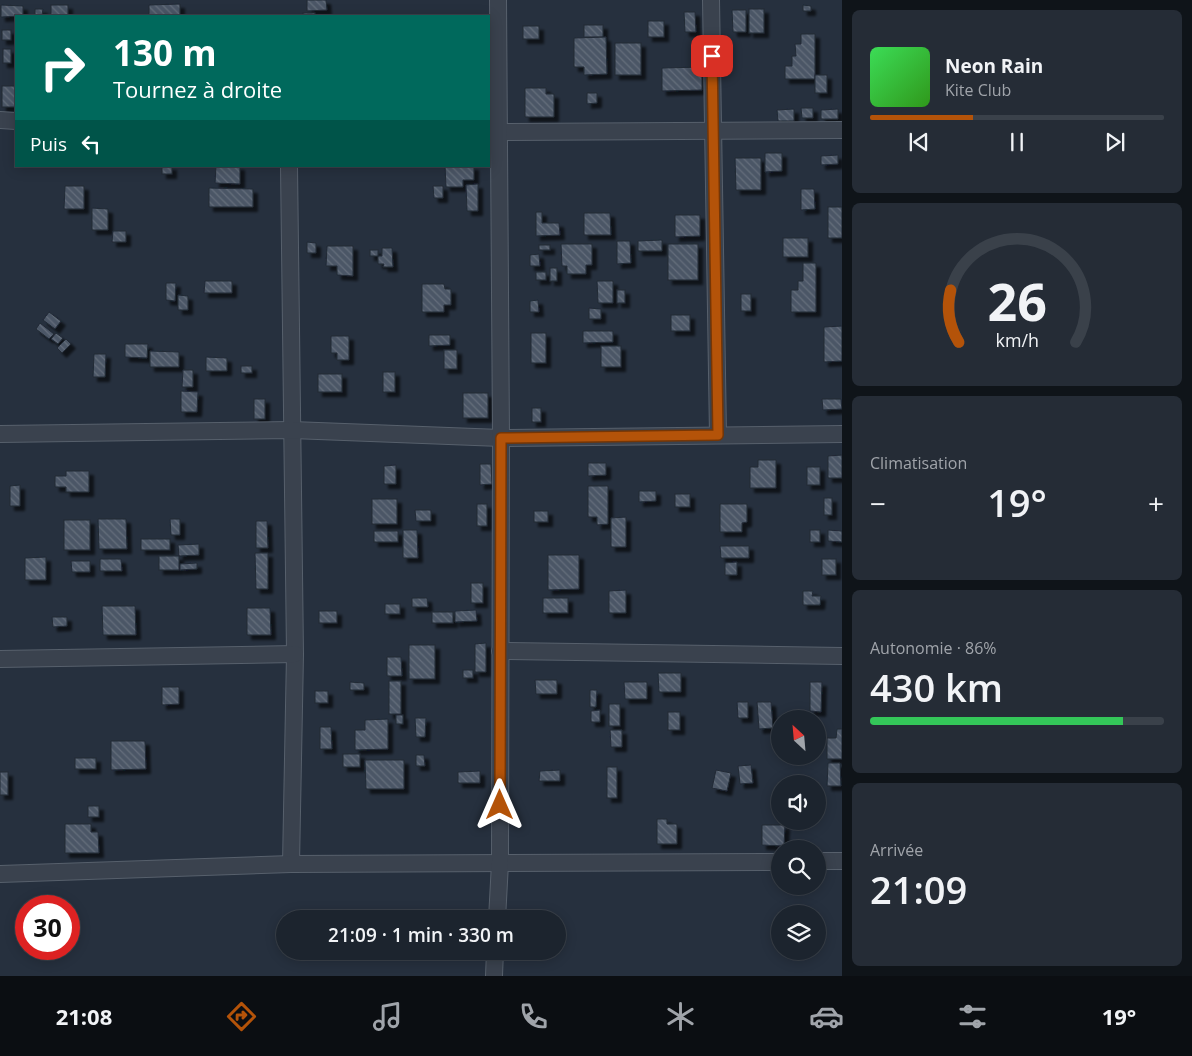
<!DOCTYPE html>
<html lang="fr">
<meta charset="utf-8">
<style>
:root{--surface:#1c242e;--page:#252c36;--text:#f1f3f6;--muted:#a0a4aa;--line:#3a414a;--accent:#b45309}
body{margin:0;font-family:"Open Sans",sans-serif;background:var(--page);color:var(--text);height:100vh;display:flex;flex-direction:column;font-size:19px;white-space:nowrap}
*{box-sizing:border-box;margin:0}
p{font-size:16px;color:var(--muted)}
.icon{flex:none;width:28px;height:28px;fill:none;stroke:currentColor;stroke-width:2;stroke-linecap:round;stroke-linejoin:round}
.map{position:relative;flex:1;overflow:hidden}
.sheet{display:flex;flex-direction:column;gap:10px;padding:10px;background:#0f1419;width:350px}
.sheet>*{flex:none}
.hud{position:absolute;left:15px;top:15px;width:475px;height:152px;border-radius:0px;box-shadow:0 2px 12px #0003,0 0 0 1px var(--line);background:#00695c;color:#fff;overflow:hidden}
.needle{width:32px;rotate:334deg}
.controls{position:absolute;left:771px;top:710px;display:grid;gap:10px}
.controls a{display:grid;place-items:center;width:55px;height:55px;border-radius:50%;background:var(--surface);box-shadow:0 2px 12px #0003,0 0 0 1px var(--line);font-size:25px}
.speed{position:absolute;left:15px;top:895px;display:flex;gap:10px;font-size:25px;font-weight:700;text-align:center}
.speed>*{display:grid;place-content:center;width:65px;height:65px;border-radius:50%;background:var(--surface);box-shadow:0 2px 12px #0003,0 0 0 1px var(--line);line-height:1}
.speed .limit{border:8px solid #d22;background:#fff;color:#111}
.pin{position:absolute;display:grid;place-items:center;width:42px;height:42px;color:#fff;margin:-21px;border-radius:10px;box-shadow:0 2px 8px #0006}
.me{position:absolute;width:55px;margin:-28px;rotate:0deg;stroke-linejoin:round;filter:drop-shadow(0 0 4px #0008)}
.turn{display:flex;align-items:center;gap:18px;height:105px;padding:0 15px;font-size:22px}
.turn .icon{width:65px;height:65px;stroke-width:2.5}
.turn b{display:block;font-size:35px;line-height:42px}
.then{display:flex;align-items:center;height:48px;padding:0 15px;background:#0003;gap:10px;font-size:19px}
.big{font-size:38px;font-weight:600;line-height:1.1}
.sheet .tile{flex:1;display:flex;flex-direction:column;justify-content:center;gap:8px;min-width:0;padding:0 18px;border-radius:8px;background:var(--page)}
.sheet .dial{align-items:center;gap:0}
.dial svg{height:130px;overflow:visible;fill:none;stroke:var(--line);stroke-width:7;stroke-linecap:round;text-anchor:middle}
.dial text{fill:var(--text);stroke:none}
.song{display:flex;align-items:center;gap:15px}
.cover{width:60px;height:60px;border-radius:8px;background:linear-gradient(135deg,hsl(130 70% 55%),hsl(110 70% 35%))}
.played{height:5px;border-radius:2px;background:linear-gradient(90deg,var(--accent) 35%,var(--line) 35%)}
.keys{display:flex;justify-content:space-around;direction:ltr}
.heat{display:flex;justify-content:space-between;align-items:center;font-size:28px;direction:ltr}
.charge{height:8px;border-radius:4px;background:linear-gradient(90deg,#34c759 86%,var(--line) 0)}
.trip{position:absolute;left:276px;top:910px;width:290px;height:50px;border-radius:25px;background:var(--surface);box-shadow:0 2px 12px #0003,0 0 0 1px var(--line);font-weight:600;line-height:50px;text-align:center}
.dock{display:flex;height:80px;justify-content:space-around;align-items:center;background:#0b0e12;color:var(--muted)}
.dock .icon{width:35px;height:35px}
.dock .on{color:var(--accent)}
.dock b{font-size:22px;color:var(--text)}
main{display:flex;flex:1;min-height:0}
.map>svg:first-child{display:block}
.building{fill:url(#building-back-hatch);stroke:#202935;filter:url(#shadow)}
.lines{fill:none;stroke-linecap:round;stroke-linejoin:round}
.street-casing{stroke:#57606c;stroke-width:18}
.street{stroke:#3a424e;stroke-width:16}
.route-casing{stroke:#753606;stroke-width:12}
.route{stroke:#b45309;stroke-width:9}
</style>
<main>
<div class="map">
<svg width="842" height="976" viewBox="0 0 842 976">
<defs>
<pattern id="building-back-hatch" width="6" height="6" patternUnits="userSpaceOnUse" patternTransform="scale(1.25)"><rect width="6" height="6" fill="#4c5766"/><path d="M-1 5l2 2M0 0l6 6M5-1l2 2" fill="none" stroke="#646d7b"/></pattern>
<filter id="shadow"><feDropShadow dx="4.5" dy="4.5" stdDeviation="1" flood-color="#0009"/></filter>
</defs>
<rect width="100%" height="100%" fill="#26303e"/>
<!-- building -->
<g class="building">
<path d="M307,0H326L327,10L307,11Z"/>
<path d="M180,4V16H149V5Z"/>
<path d="M1,5L23,6V16L1,17Z"/>
<rect x="51" y="5" width="17" height="11"/>
<path d="M803,5L811,6V11H803Z"/>
<path d="M35,9H43L42,16H35Z"/>
<rect x="749" y="9" width="15" height="24"/>
<path d="M732,10H746V32H733Z"/>
<path d="M684,12H695L696,32H685Z"/>
<rect x="303" y="13" width="12" height="3"/>
<rect x="648" y="21" width="16" height="16"/>
<rect x="584" y="25" width="19" height="12"/>
<rect x="523" y="26" width="16" height="13"/>
<rect x="2" y="30" width="9" height="10"/>
<path d="M801,34H815V79H785V66H792V56H796L795,44H801Z"/>
<path d="M606,37L607,74L584,75V67H574V38Z"/>
<rect x="615" y="43" width="26" height="32"/>
<rect x="3" y="49" width="8" height="14"/>
<path d="M702,67V90L662,91V68Z"/>
<rect x="815" y="75" width="12" height="18"/>
<rect x="2" y="86" width="14" height="21"/>
<path d="M525,88H546V94H554V117H525Z"/>
<path d="M587,93H597V103L587,104Z"/>
<path d="M801,108H813V118H802Z"/>
<path d="M794,109V121H778L777,110Z"/>
<path d="M838,109V119H821V110Z"/>
<path d="M765,153H782V171L765,172Z"/>
<path d="M838,155V164L821,165V156Z"/>
<path d="M735,158H761V190H736Z"/>
<rect x="162" y="166" width="10" height="8"/>
<path d="M216,166H240V184L215,183Z"/>
<path d="M445,166H474V180H463V187H446Z"/>
<path d="M478,184V211H467L466,185Z"/>
<path d="M65,186H84V209H64Z"/>
<path d="M433,186H443V198H434Z"/>
<path d="M209,188L253,189V207H209Z"/>
<path d="M801,189H814L815,209L801,210Z"/>
<rect x="828" y="207" width="14" height="31"/>
<path d="M92,208L108,209V230H92Z"/>
<path d="M536,212H542V223H559L560,235L536,236Z"/>
<path d="M584,213H610L611,235H584Z"/>
<path d="M675,215H700V236L675,237Z"/>
<path d="M113,231H126V242H112Z"/>
<rect x="783" y="238" width="25" height="19"/>
<path d="M662,240V251H638V241Z"/>
<path d="M617,241H630L631,263L617,264Z"/>
<path d="M307,242L316,243V253H307Z"/>
<path d="M561,244H592V265H586V274H567V266H562Z"/>
<rect x="668" y="244" width="30" height="36"/>
<rect x="539" y="245" width="11" height="5"/>
<path d="M327,246H353V276L337,275V266H326Z"/>
<path d="M382,248H392L393,267H383L384,264H378V256H382Z"/>
<rect x="370" y="250" width="8" height="6"/>
<path d="M539,254L540,266H530V255Z"/>
<path d="M803,263H816V312H791V290H798V281H803Z"/>
<rect x="550" y="268" width="7" height="13"/>
<rect x="536" y="272" width="10" height="8"/>
<path d="M205,281H232V293H204Z"/>
<path d="M597,281H613V303H598Z"/>
<path d="M166,283H176L175,301L166,300Z"/>
<path d="M422,284H444L445,289H451V305H444V312H422Z"/>
<rect x="617" y="290" width="8" height="13"/>
<rect x="741" y="294" width="10" height="17"/>
<path d="M178,295L188,296V310H178Z"/>
<path d="M538,300L539,312H530V301Z"/>
<path d="M589,308L601,309V319H589Z"/>
<path d="M49,312L61,321L55,329L43,320Z"/>
<rect x="671" y="315" width="19" height="16"/>
<path d="M40,323L54,334L49,339L36,329Z"/>
<path d="M842,326V361L824,362V327Z"/>
<path d="M583,331H613V342L583,343Z"/>
<path d="M56,333L63,338L58,344L51,339Z"/>
<rect x="531" y="333" width="15" height="30"/>
<path d="M429,335H450V345L429,346Z"/>
<path d="M331,336H349V360H337V353H331Z"/>
<path d="M66,339L71,344L62,353L57,348Z"/>
<path d="M125,344H148L147,358L125,357Z"/>
<rect x="601" y="346" width="20" height="21"/>
<rect x="444" y="350" width="13" height="19"/>
<path d="M150,351L179,352V367H150Z"/>
<path d="M94,354H106L105,377H93Z"/>
<path d="M206,357L227,358V371H206Z"/>
<rect x="241" y="366" width="11" height="7"/>
<path d="M183,370H193V387H182Z"/>
<rect x="383" y="372" width="12" height="20"/>
<rect x="318" y="374" width="24" height="18"/>
<path d="M181,391L198,392L197,412H181Z"/>
<rect x="463" y="393" width="25" height="25"/>
<rect x="254" y="399" width="11" height="20"/>
<path d="M822,399H841L842,409L823,410Z"/>
<rect x="532" y="408" width="9" height="14"/>
<path d="M842,455V478H828V456Z"/>
<path d="M758,460H776V488H750V467H758Z"/>
<path d="M588,463H606V475L588,476Z"/>
<path d="M480,464H491L492,484L480,485Z"/>
<path d="M396,465V484H384V466Z"/>
<rect x="807" y="467" width="13" height="18"/>
<path d="M66,471H89V492H66V487H55V476H66Z"/>
<path d="M20,485V506H10V486Z"/>
<path d="M588,486H608V524L597,525V517H588Z"/>
<path d="M639,491H656V501L639,502Z"/>
<rect x="675" y="494" width="15" height="13"/>
<rect x="824" y="498" width="8" height="17"/>
<rect x="372" y="499" width="25" height="25"/>
<rect x="477" y="504" width="10" height="22"/>
<path d="M720,504H747V522L742,523V532H720Z"/>
<path d="M415,510H431V521H416Z"/>
<rect x="534" y="511" width="14" height="11"/>
<path d="M626,517V547H611V518Z"/>
<path d="M98,519H126L127,549H99Z"/>
<path d="M170,519H180V535H171Z"/>
<rect x="64" y="520" width="26" height="30"/>
<path d="M256,521H267L268,548H256Z"/>
<path d="M403,530H417L418,558H403Z"/>
<rect x="810" y="530" width="10" height="12"/>
<path d="M828,530L842,531V542L828,541Z"/>
<rect x="374" y="531" width="24" height="11"/>
<rect x="141" y="539" width="29" height="11"/>
<path d="M199,544V555L179,556L178,545Z"/>
<path d="M720,546H749V558H721Z"/>
<path d="M255,553H268V589H256Z"/>
<path d="M548,555H579V589L548,590Z"/>
<rect x="159" y="556" width="20" height="14"/>
<path d="M46,557V580H25V558Z"/>
<path d="M100,559H121L122,571H100Z"/>
<rect x="822" y="559" width="14" height="16"/>
<path d="M71,561H90V572H72Z"/>
<path d="M737,562V575H725V563Z"/>
<path d="M197,563V569L180,570V564Z"/>
<rect x="471" y="583" width="12" height="20"/>
<path d="M626,590V613H609V591Z"/>
<path d="M803,591H813L812,596H821L820,605H803Z"/>
<path d="M412,598H427L428,607H412Z"/>
<rect x="543" y="598" width="25" height="15"/>
<rect x="385" y="604" width="15" height="10"/>
<path d="M102,606H135L136,635H103Z"/>
<path d="M247,608H270L271,635H247Z"/>
<path d="M476,610L477,621L455,622V611Z"/>
<rect x="319" y="611" width="18" height="12"/>
<rect x="432" y="612" width="21" height="11"/>
<path d="M52,617H67V626L53,627Z"/>
<path d="M486,643V672H475V644Z"/>
<rect x="409" y="645" width="26" height="34"/>
<path d="M387,657H401L402,676H387Z"/>
<rect x="463" y="670" width="10" height="8"/>
<path d="M658,673H681V692H659Z"/>
<path d="M535,680H557V694H536Z"/>
<rect x="389" y="681" width="12" height="33"/>
<path d="M350,682L364,683V690H350Z"/>
<path d="M624,682H647V699H625Z"/>
<path d="M810,682H822L821,712L810,711Z"/>
<path d="M162,687H179V704L162,705Z"/>
<path d="M590,690H597L596,707H590Z"/>
<rect x="315" y="691" width="13" height="12"/>
<path d="M737,702H748V718H738Z"/>
<path d="M757,702H771L773,728L759,729Z"/>
<rect x="609" y="704" width="11" height="22"/>
<path d="M600,710V722H591V711Z"/>
<rect x="668" y="712" width="12" height="18"/>
<rect x="396" y="715" width="7" height="9"/>
<path d="M415,718H426L425,737H416Z"/>
<path d="M388,719V749L355,750V730H365V720Z"/>
<path d="M320,727H331L332,749H320Z"/>
<path d="M837,729H842V759H827V738H836Z"/>
<path d="M610,730H622V747H611Z"/>
<path d="M111,741H145L146,769L111,770Z"/>
<rect x="343" y="754" width="17" height="13"/>
<path d="M416,755H424L425,766H416Z"/>
<rect x="75" y="758" width="21" height="11"/>
<path d="M365,760H404V789H366Z"/>
<path d="M828,763H840L841,786H827Z"/>
<path d="M751,765L753,783L740,784L738,766Z"/>
<rect x="607" y="767" width="10" height="31"/>
<path d="M560,770V781H539L540,771Z"/>
<path d="M716,770L731,773L727,791L712,788Z"/>
<path d="M480,771V783H458V772Z"/>
<rect x="0" y="772" width="8" height="23"/>
<rect x="88" y="806" width="11" height="11"/>
<path d="M657,819H667V824H677V844H657Z"/>
<path d="M65,824H91V832H98L99,853H65Z"/>
<path d="M762,825H785L784,846L762,845Z"/>
</g>
<g class="lines">
<defs>
<g id="street">
<path d="M711,0L718,435"/>
<path d="M0,120L16,121"/>
<path d="M489,132L842,130"/>
<path d="M289,166L295,654L291,864"/>
<path d="M0,434L292,430L501,438L842,434"/>
<path d="M500,651L842,656"/>
<path d="M0,659L295,654"/>
<path d="M818,861H842"/>
<path d="M0,874L291,864L780,862"/>
<path d="M497,919L500,863L501,438L498,0"/>
<path d="M494,976L495,951"/>
</g>
</defs>
<!-- street casing -->
<use href="#street" class="street-casing"/>
<!-- street -->
<use href="#street" class="street"/>
</g>
<g class="lines">
<defs>
<path id="route" d="M500,805L501,438L718,435L712,56"/>
</defs>
<!-- route casing -->
<use href="#route" class="route-casing"/>
<!-- route -->
<use href="#route" class="route"/>
</g>
</svg>
<div class="controls">
<a><svg class="needle" viewBox="-14 -14 28 28"><path d="M0-13l5 13h-10z" fill="#e53935"/><path d="M0 13l5-13h-10z" fill="#a0a4aa"/></svg></a>
<a><svg class="icon" aria-label="sound" viewBox="0 0 24 24"><path d="M4 9h4l5-4v14l-5-4H4zM17 9q2 3 0 6"/></svg></a>
<a><svg class="icon" aria-label="search" viewBox="0 0 24 24"><circle cx="10" cy="10" r="6"/><path d="M15 15l6 6"/></svg></a>
<a><svg class="icon" aria-label="layers" viewBox="0 0 24 24"><path d="M12 4l9 5-9 5-9-5zM3 14l9 5 9-5"/></svg></a>
</div>
<div class="speed"><div class="limit">30</div></div>
<div class="pin" style="left:712px;top:56px;background:#d93025"><svg class="icon" aria-label="arrive" viewBox="0 0 24 24"><path d="M6 21V4h12l-3 4 3 4H6"/></svg></div>
<svg class="me" style="left:500px;top:805px" viewBox="-20 -20 40 40"><path d="M0-17L14 15 0 8-14 15z" fill="#b45309" stroke="#fff" stroke-width="4"/></svg>
<div class="trip">21:09 · 1 min · 330 m</div>
<div class="hud">
<div class="turn"><svg class="icon" aria-label="right" viewBox="0 0 24 24"><path d="M7 20v-9h11M14 6l5 5-5 5"/></svg><div><b>130 m</b>Tournez à droite</div></div>
<div class="then">Puis<svg class="icon" aria-label="left" viewBox="0 0 24 24"><path d="M17 20v-9H6M10 6l-5 5 5 5"/></svg></div>
</div>
</div>
<section class="sheet">
<div class="tile">
<div class="song"><i class="cover"></i><div><b>Neon Rain</b><p>Kite Club</p></div></div>
<div class="played"></div>
<div class="keys"><svg class="icon" aria-label="previous" viewBox="0 0 24 24"><path d="M18 5L8 12l10 7zM5 5v14"/></svg><svg class="icon" aria-label="pause" viewBox="0 0 24 24"><path d="M8 5v14M16 5v14"/></svg><svg class="icon" aria-label="next" viewBox="0 0 24 24"><path d="M6 5l10 7-10 7zM19 5v14"/></svg></div>
</div>
<div class="tile dial"><svg viewBox="0 0 100 80">
<path d="M14 69A42 42 0 1 1 86 69"/>
<path d="M14 69A42 42 0 0 1 9 37" stroke="#b45309"/>
<text x="50" y="56" font-size="32" font-weight="700">26</text>
<text x="50" y="72" font-size="11">km/h</text>
</svg></div>
<div class="tile"><p>Climatisation</p>
<div class="heat"><a>−</a><b class="big">19°</b><a>+</a></div>
</div>
<div class="tile"><p>Autonomie · 86%</p><b class="big">430 km</b><div class="charge"></div></div>
<div class="tile"><p>Arrivée</p><b class="big">21:09</b></div>
</section>
</main>
<nav class="dock">
<b>21:08</b>
<svg class="icon on" aria-label="directions" viewBox="0 0 24 24"><path d="M12 3l9 9-9 9-9-9zM9 14v-3h6M13 9l2 2-2 2"/></svg>
<svg class="icon" aria-label="music" viewBox="0 0 24 24"><path d="M9 18V5l10-2v13"/><circle cx="6" cy="18" r="3"/><circle cx="16" cy="16" r="3"/></svg>
<svg class="icon" aria-label="phone" viewBox="0 0 24 24"><path d="M5 4h4l2 5-3 2q2 4 5 5l2-3 5 2v4C11 20 4 13 5 4z"/></svg>
<svg class="icon" aria-label="climate" viewBox="0 0 24 24"><path d="M12 3v18M4 7l16 10M4 17L20 7"/></svg>
<svg class="icon" aria-label="car" viewBox="0 0 24 24"><path d="M5 17H2v-5l4-1 3-4h7l3 4 3 1v5h-3M9 17h6M6 11h13"/><circle cx="7" cy="17" r="2"/><circle cx="17" cy="17" r="2"/></svg>
<svg class="icon" aria-label="filters" viewBox="0 0 24 24"><path d="M4 7h16M4 17h16"/><circle cx="9" cy="7" r="2"/><circle cx="15" cy="17" r="2"/></svg>
<b>19°</b>
</nav>
